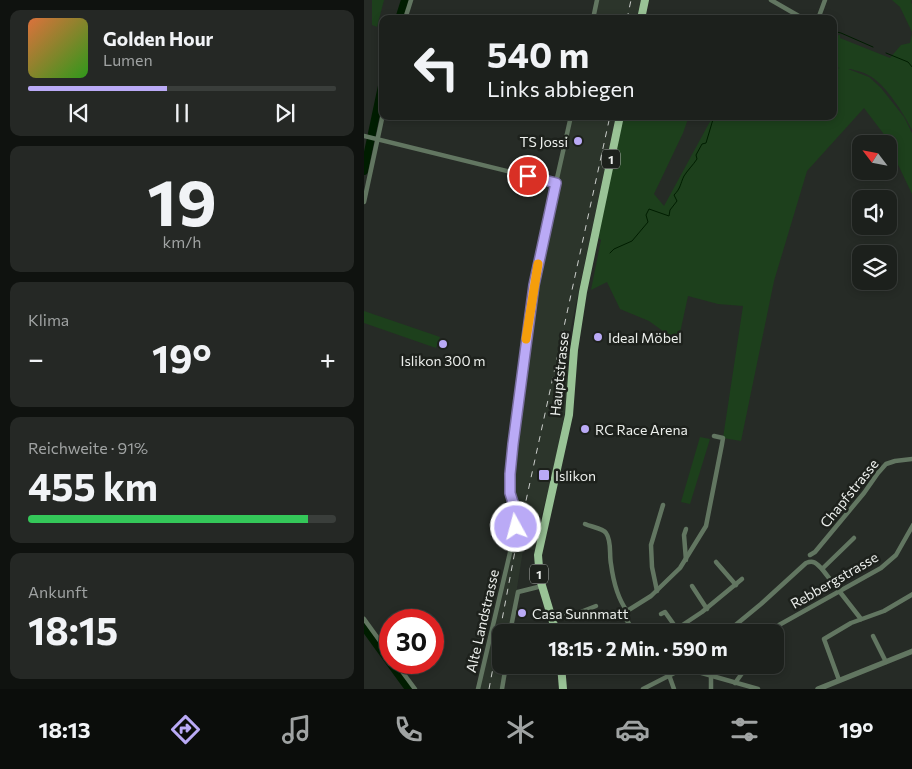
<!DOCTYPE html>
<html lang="de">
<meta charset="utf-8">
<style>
:root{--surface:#1c201c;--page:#252825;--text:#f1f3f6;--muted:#a0a3a3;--line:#3a3e3b;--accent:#baaaf6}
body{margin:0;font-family:Commissioner,sans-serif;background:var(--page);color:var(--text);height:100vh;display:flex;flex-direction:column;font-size:19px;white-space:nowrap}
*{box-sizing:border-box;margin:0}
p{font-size:16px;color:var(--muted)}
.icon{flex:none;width:28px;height:28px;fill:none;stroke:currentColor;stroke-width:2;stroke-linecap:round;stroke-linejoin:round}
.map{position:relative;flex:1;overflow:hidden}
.details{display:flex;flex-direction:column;gap:10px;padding:10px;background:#0f120f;width:364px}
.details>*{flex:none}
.hud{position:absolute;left:15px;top:15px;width:458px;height:105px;border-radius:10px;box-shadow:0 2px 8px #0003,0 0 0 1px var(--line);background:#1c201c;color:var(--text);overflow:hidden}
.needle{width:32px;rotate:302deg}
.fabs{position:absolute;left:488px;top:135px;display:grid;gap:10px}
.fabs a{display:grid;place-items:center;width:45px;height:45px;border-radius:10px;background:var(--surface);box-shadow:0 2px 8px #0003,0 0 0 1px var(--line);font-size:25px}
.speed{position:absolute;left:15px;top:609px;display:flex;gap:10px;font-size:25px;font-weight:700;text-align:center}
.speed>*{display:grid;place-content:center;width:65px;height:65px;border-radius:50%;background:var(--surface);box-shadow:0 2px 8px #0003,0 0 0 1px var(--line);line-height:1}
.speed .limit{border:8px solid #d22;background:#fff;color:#111}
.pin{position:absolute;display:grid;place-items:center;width:42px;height:42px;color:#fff;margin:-21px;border:2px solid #fff;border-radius:50%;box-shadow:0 1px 5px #0007}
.me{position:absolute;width:55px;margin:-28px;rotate:353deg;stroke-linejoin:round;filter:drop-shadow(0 0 4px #0008)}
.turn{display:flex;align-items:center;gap:18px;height:105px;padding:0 25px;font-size:22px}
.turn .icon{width:65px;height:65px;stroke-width:2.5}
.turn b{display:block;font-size:35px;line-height:42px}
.big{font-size:38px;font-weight:700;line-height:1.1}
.details .widget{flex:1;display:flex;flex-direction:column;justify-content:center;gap:8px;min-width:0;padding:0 18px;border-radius:10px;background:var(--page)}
.details .dial{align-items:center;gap:0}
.dial b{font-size:65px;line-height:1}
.song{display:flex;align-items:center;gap:15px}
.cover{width:60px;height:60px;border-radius:8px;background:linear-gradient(135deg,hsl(20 70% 55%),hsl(110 70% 35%))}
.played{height:5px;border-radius:2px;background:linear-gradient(90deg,var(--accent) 45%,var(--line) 45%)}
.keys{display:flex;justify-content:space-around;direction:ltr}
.heat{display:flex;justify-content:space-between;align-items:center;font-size:28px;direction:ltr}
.charge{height:8px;border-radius:4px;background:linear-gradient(90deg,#34c759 91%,var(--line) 0)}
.trip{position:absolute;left:128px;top:624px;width:292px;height:50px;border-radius:10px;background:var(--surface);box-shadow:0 2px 8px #0003,0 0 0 1px var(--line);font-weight:700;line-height:50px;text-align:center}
.dock{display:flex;height:80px;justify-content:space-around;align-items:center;background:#0b0d0b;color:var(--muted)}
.dock .icon{width:35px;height:35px}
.dock .selected{color:var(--accent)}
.dock b{font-size:22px;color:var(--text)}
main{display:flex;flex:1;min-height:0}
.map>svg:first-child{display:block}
.built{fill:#2c352b}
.green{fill:#1d401c}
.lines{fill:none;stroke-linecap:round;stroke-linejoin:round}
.stream{stroke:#001d00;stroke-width:1}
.river{stroke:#001d00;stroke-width:8}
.minor{stroke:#627661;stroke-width:4.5}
.tertiary{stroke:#627661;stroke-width:5.5}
.primary{stroke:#99c396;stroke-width:8}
.rail{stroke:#cbcecb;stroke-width:1;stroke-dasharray:6 6;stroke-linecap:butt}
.route-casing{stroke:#796ea0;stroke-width:12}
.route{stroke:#baaaf6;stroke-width:9}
.slow{stroke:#f59e0b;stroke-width:9}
.poi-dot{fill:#baaaf6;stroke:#1d211c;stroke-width:2}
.labels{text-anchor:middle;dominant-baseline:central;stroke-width:5;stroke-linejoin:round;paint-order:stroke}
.shield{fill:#1d211c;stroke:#aeb1ae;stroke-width:1}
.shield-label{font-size:12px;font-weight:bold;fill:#ecefec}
.poi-label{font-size:14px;fill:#ecefec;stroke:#1d211c;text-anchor:start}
.street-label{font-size:14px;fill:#ecefec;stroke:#1d211c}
</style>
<main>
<section class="details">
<div class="widget">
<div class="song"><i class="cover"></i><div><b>Golden Hour</b><p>Lumen</p></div></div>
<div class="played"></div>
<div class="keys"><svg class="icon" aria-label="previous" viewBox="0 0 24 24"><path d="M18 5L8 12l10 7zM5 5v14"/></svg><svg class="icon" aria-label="pause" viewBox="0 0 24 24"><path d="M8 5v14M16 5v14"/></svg><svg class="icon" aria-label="next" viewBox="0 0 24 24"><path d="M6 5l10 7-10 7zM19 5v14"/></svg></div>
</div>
<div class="widget dial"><b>19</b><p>km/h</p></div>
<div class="widget"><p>Klima</p>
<div class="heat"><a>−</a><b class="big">19°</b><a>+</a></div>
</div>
<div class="widget"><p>Reichweite · 91%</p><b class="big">455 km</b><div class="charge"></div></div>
<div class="widget"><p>Ankunft</p><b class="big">18:15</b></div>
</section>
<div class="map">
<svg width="549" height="689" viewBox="0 0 549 689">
<rect width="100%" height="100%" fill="#262b26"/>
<!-- built -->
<g class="built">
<path d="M233,0H277L273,19H229Z"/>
<path d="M207,116H252L203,346L204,383L201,412L186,485L177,516L172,551L166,549L160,544L153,588L154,592L146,632H136V665H142L138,689H114L153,517L146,496V474L169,285Z"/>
</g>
<!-- green -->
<g class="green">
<path d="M8,0H20L13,27L8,25Z"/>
<path d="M528,0H548L547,2L548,4V32L536,7Z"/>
<path d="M548,34V130C540,114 522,85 506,76C500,72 493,71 487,69H484L505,77L517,88L540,117L548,133V194L519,133L500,108L443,171L410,281L377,441L359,438L379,306L354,304L324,296L314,342L285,321L256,309L243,282L227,290L237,240L234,237L260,116H325L319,133L290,194L300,206L349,116H469V70L476,68L469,66V36L476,35V38L526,58L537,45L546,43Z"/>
<path d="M0,311L76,337L72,348L0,323Z"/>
<path d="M336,437L346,439L326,504L317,502Z"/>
</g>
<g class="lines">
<!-- stream -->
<g class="stream">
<path d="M469,31L477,33L509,47"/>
<path d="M522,53L544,62L549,68"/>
<path d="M246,253L250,249L268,241L284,222L282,215L285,209L305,216L306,210L313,201L310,195C317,188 316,184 320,176C323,171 329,165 333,159L332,155L338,144L342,143L350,116"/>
</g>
<!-- river -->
<g class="river">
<path d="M35,19L41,0"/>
<path d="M0,171L19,81"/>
<path d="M0,627L45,689"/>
</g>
<!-- minor -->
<g class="minor">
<path d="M407,0L440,19"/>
<path d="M41,19L47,0"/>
<path d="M229,19L233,0"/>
<path d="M454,19L461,0"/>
<path d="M0,136L192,183"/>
<path d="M0,202L19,114"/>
<path d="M221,524C227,527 239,528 242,533C248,541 245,555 247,564C249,579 254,599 263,611"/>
<path d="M446,555L451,552L500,493L514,473L522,464L531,461L549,459"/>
<path d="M322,560L320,535L322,529"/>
<path d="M352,562L372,585"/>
<path d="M458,569L490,538"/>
<path d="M328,586L343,609"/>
<path d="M293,591L288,567L287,545L299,505"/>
<path d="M263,611L287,596L316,568L342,526L358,444L359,438L350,436"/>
<path d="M263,611L262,619L270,632"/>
<path d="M297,614L301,612L313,629"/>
<path d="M187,616L214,613L232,606"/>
<path d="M0,619L26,655"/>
<path d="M146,632L154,592L178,586"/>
<path d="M308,632L338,612L378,579"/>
<path d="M363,632L397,604L442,563C450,560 452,563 458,569L497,619"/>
<path d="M409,632L415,625L517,568L532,555L549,525"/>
<path d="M509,636L522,662"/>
<path d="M31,662L51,689"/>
<path d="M298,665L305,675L310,689"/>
<path d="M475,680L460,639L487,623L520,611L549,594"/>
<path d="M371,683L384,665"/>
<path d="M114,689L152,527L153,517L146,496V474L160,346L169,285L207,116"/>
<path d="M138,689L142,665"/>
<path d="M279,689L320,668L394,689"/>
<path d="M347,689V677"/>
</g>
<!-- tertiary -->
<path class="tertiary" d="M454,689L549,651"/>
<!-- primary -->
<g class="primary">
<path d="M277,19L281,0"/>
<path d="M192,632L176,579L174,555L205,415L210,350L219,292L256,116"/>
<path d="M197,665L199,689"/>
</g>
<!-- rail -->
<g class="rail">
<path d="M263,19L267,0"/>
<path d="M125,689L151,551L246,116"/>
</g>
</g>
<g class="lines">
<defs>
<path id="route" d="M152,527V512L146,493V474L149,444L170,285L192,183L164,176"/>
</defs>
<!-- route casing -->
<use href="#route" class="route-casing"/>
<!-- route -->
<use href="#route" class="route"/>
<!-- slow -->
<path class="slow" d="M162,339L174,264"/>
</g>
<!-- markers -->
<g class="poi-dot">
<circle cx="214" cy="141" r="5"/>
<circle cx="234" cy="337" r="5"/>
<circle cx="79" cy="344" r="5"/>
<circle cx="221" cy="429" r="5"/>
<rect x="174" y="469" width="12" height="12" rx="2.5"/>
<circle cx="158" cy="613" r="5"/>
</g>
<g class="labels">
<!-- shield labels -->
<g class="shield">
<rect x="238" y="149.5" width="18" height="19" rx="4"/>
<rect x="166" y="564.5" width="18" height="19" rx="4"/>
</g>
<g class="shield-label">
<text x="247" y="159">1</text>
<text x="175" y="574">1</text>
</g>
<!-- poi labels -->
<g class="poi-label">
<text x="204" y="141" text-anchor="end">TS Jossi</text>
<text x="244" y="337">Ideal Möbel</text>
<text x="79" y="360" text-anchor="middle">Islikon 300 m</text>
<text x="231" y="429">RC Race Arena</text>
<text x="191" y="475">Islikon</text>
<text x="168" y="613">Casa Sunnmatt</text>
</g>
<!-- street labels -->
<g class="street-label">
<text transform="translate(195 374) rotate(-84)">Hauptstrasse</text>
<text transform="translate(485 493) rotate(-51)">Chapfstrasse</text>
<text transform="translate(470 580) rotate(-30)">Rebbergstrasse</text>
<text transform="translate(118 621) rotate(-77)">Alte Landstrasse</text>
</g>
</g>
</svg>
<div class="fabs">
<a><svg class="needle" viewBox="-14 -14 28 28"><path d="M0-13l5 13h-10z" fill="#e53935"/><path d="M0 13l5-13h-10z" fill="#a0a3a3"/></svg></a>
<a><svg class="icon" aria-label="sound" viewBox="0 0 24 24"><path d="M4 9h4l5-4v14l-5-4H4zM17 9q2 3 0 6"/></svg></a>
<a><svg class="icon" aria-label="layers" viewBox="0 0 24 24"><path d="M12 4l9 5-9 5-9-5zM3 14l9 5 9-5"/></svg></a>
</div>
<div class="speed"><div class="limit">30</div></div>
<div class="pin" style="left:164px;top:176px;background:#d93025"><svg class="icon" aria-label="arrive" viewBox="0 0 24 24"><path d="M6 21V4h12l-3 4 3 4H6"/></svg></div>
<svg class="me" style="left:152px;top:527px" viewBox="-20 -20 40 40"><circle r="17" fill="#baaaf6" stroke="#fff" stroke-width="3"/><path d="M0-11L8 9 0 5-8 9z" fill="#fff"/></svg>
<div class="trip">18:15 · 2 Min. · 590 m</div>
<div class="hud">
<div class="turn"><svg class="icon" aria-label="left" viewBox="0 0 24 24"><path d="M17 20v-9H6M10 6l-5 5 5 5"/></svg><div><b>540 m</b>Links abbiegen</div></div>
</div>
</div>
</main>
<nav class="dock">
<b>18:13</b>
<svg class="icon selected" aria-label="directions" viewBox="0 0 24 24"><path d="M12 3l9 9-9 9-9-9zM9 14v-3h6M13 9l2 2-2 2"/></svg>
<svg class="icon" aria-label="music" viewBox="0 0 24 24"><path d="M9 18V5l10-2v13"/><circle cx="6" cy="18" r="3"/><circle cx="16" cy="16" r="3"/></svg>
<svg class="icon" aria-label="phone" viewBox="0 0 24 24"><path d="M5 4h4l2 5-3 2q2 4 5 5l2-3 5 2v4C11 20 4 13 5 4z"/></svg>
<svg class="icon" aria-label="climate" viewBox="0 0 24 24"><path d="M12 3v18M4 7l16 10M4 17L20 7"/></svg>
<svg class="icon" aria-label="car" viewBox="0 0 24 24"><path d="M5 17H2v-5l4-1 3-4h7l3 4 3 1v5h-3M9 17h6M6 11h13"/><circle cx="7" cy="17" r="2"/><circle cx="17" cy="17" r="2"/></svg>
<svg class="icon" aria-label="filters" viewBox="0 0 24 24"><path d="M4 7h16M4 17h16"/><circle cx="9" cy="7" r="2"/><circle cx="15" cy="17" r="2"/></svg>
<b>19°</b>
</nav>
